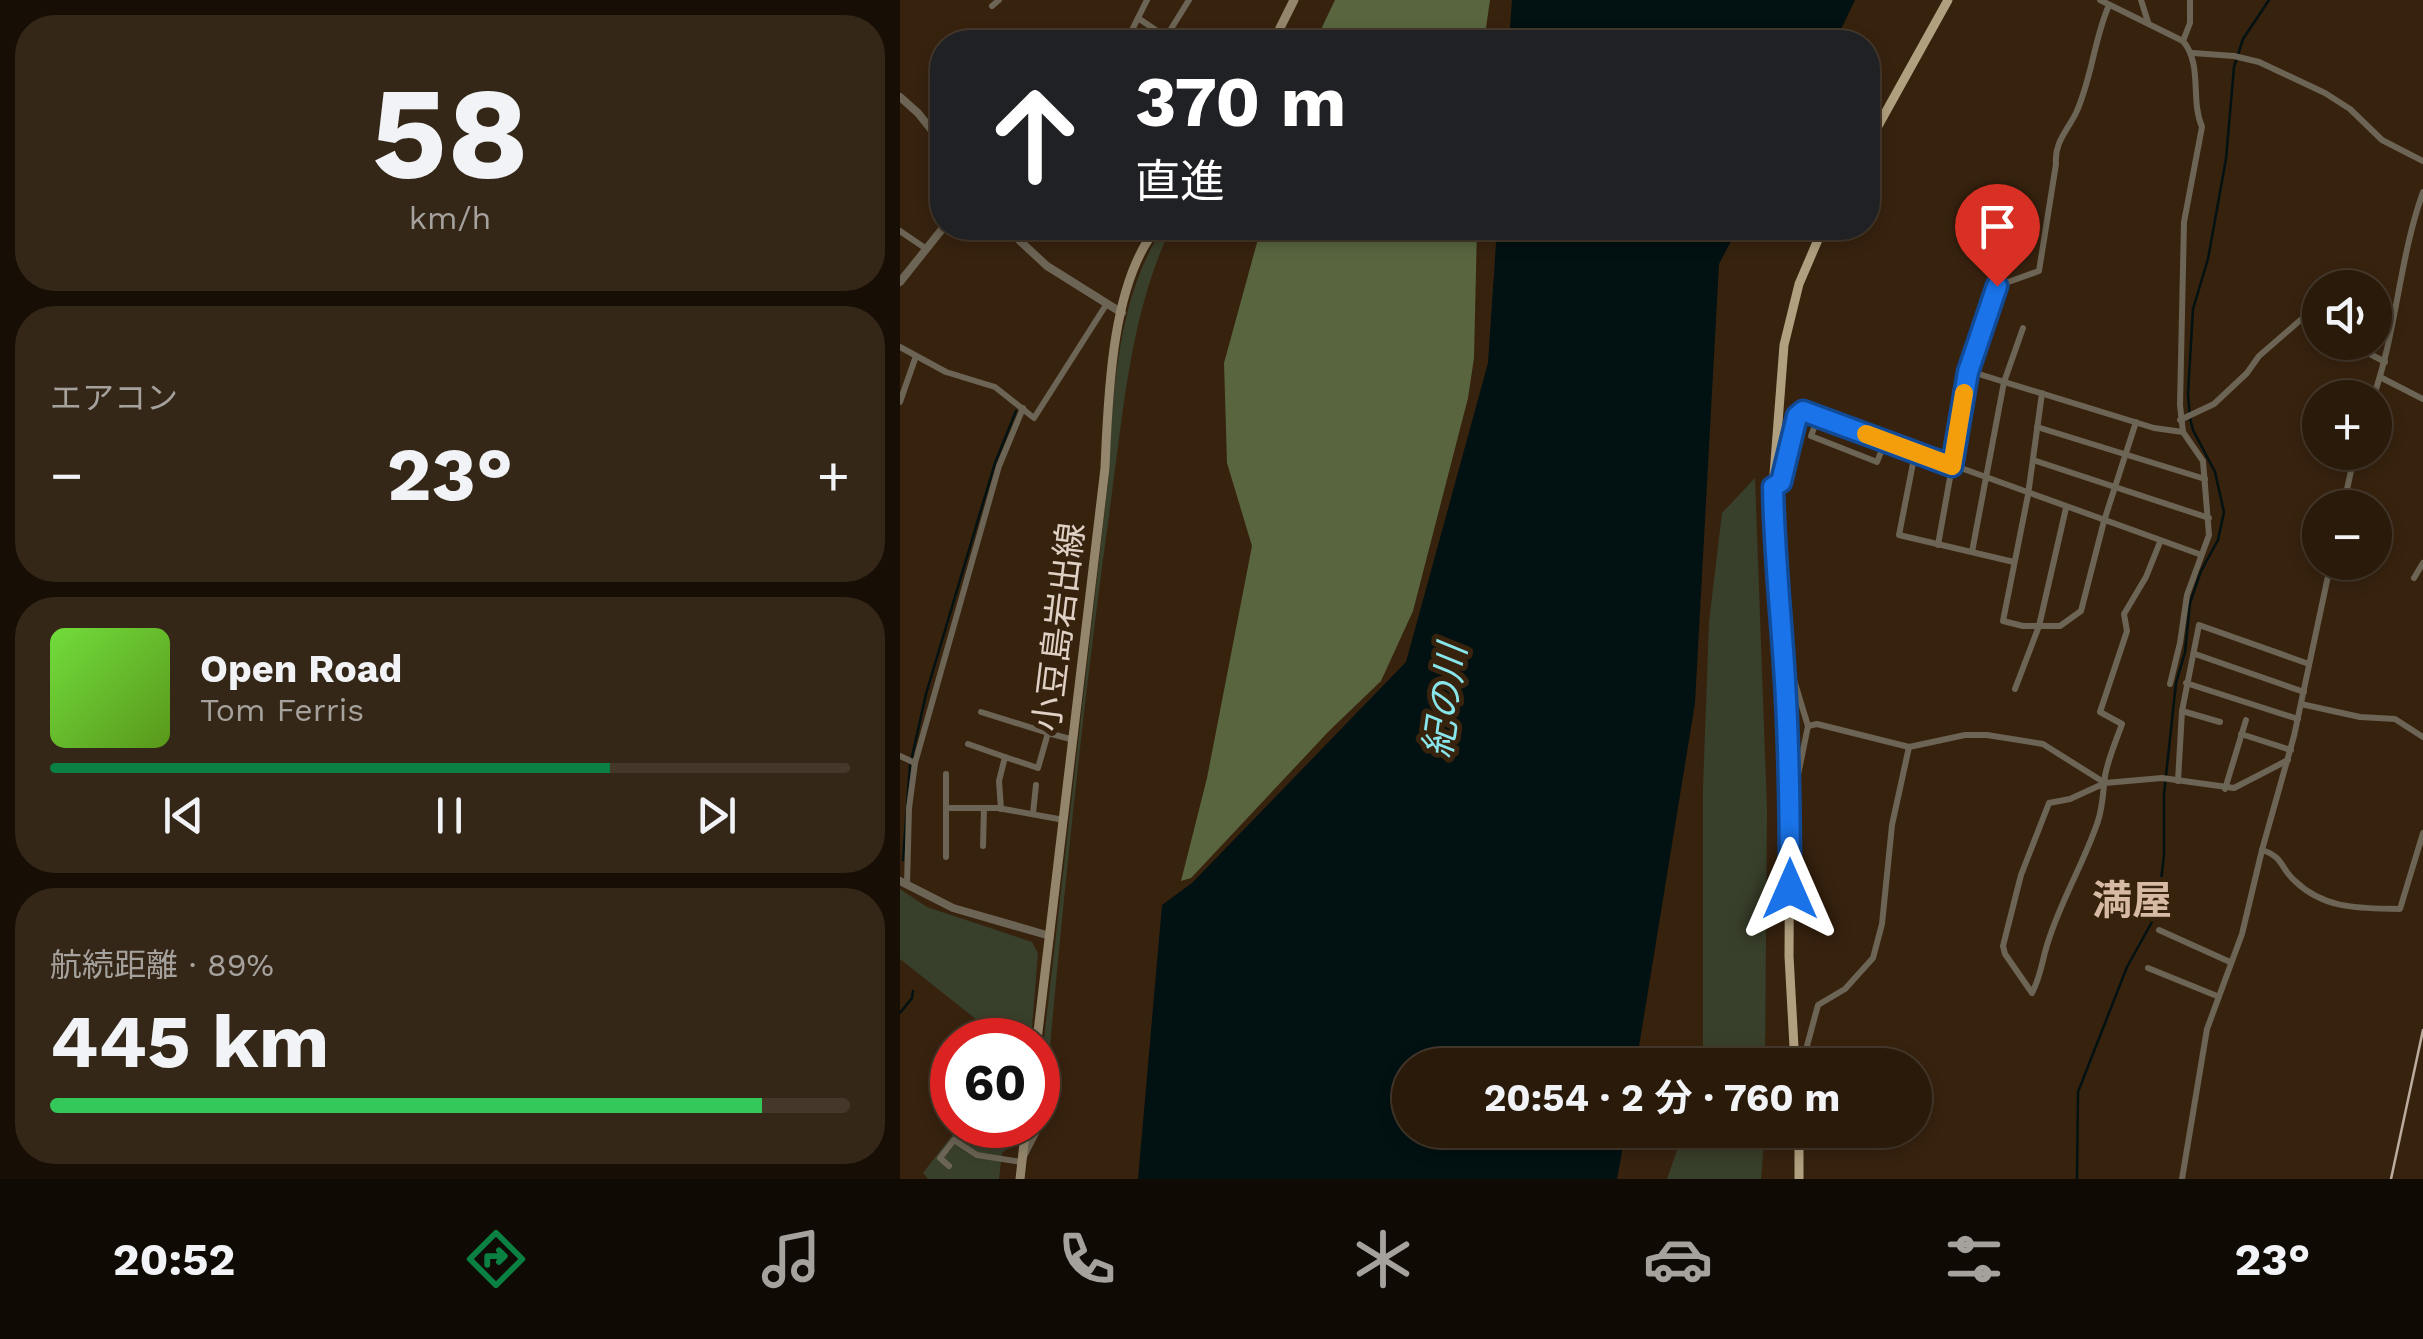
<!DOCTYPE html>
<html lang="ja">
<meta charset="utf-8">
<style>
:root{--surface:#291a0a;--page:#352718;--text:#f1f3f6;--muted:#a5a19c;--line:#45382b;--accent:#0b8043}
body{margin:0;font-family:"Work Sans","Noto Sans JP",sans-serif;background:var(--page);color:var(--text);height:100vh;display:flex;flex-direction:column;font-size:38px;white-space:nowrap}
*{box-sizing:border-box;margin:0}
p{font-size:32px;color:var(--muted)}
.icon{flex:none;width:55px;height:55px;fill:none;stroke:currentColor;stroke-width:2;stroke-linecap:round;stroke-linejoin:round}
.map{position:relative;flex:1;overflow:hidden}
.sheet{display:flex;flex-direction:column;gap:15px;padding:15px;background:#170e06;width:900px}
.sheet>*{flex:none}
.banner{position:absolute;left:30px;top:30px;width:950px;height:210px;border-radius:40px;box-shadow:0 5px 15px #0003,0 0 0 2px var(--line);background:#202124;color:#fff;overflow:hidden}
.tools{position:absolute;left:1402px;top:270px;display:grid;gap:20px}
.tools a{display:grid;place-items:center;width:90px;height:90px;border-radius:50%;background:var(--surface);box-shadow:0 5px 15px #0003,0 0 0 2px var(--line);font-size:50px}
.speed{position:absolute;left:30px;top:1018px;display:flex;gap:20px;font-size:50px;font-weight:700;text-align:center}
.speed>*{display:grid;place-content:center;width:130px;height:130px;border-radius:50%;background:var(--surface);box-shadow:0 5px 15px #0003,0 0 0 2px var(--line);line-height:1}
.speed .limit{border:15px solid #d22;background:#fff;color:#111}
.pin{position:absolute;display:grid;place-items:center;width:85px;height:85px;color:#fff;margin:-102px -42px;border-radius:50% 50% 50% 0;rotate:-45deg;box-shadow:0 0 10px #0007}
.pin .icon{rotate:45deg}
.me{position:absolute;width:110px;margin:-55px;rotate:0deg;stroke-linejoin:round;filter:drop-shadow(0 0 8px #0008)}
.turn{display:flex;align-items:center;gap:35px;height:210px;padding:0 40px;font-size:45px}
.turn .icon{width:130px;height:130px;stroke-width:2.5}
.turn b{display:block;font-size:70px;line-height:85px}
.big{font-size:75px;font-weight:700;line-height:1.1}
.sheet .widget{flex:1;display:flex;flex-direction:column;justify-content:center;gap:15px;min-width:0;padding:0 35px;border-radius:40px;background:var(--page)}
.sheet .dial{align-items:center;gap:0}
.dial b{font-size:130px;line-height:1}
.song{display:flex;align-items:center;gap:30px}
.cover{width:120px;height:120px;border-radius:15px;background:linear-gradient(135deg,hsl(100 70% 55%),hsl(90 70% 35%))}
.played{height:10px;border-radius:5px;background:linear-gradient(90deg,var(--accent) 70%,var(--line) 70%)}
.keys{display:flex;justify-content:space-around;direction:ltr}
.heat{display:flex;justify-content:space-between;align-items:center;font-size:55px;direction:ltr}
.charge{height:15px;border-radius:8px;background:linear-gradient(90deg,#34c759 89%,var(--line) 0)}
.trip{position:absolute;left:492px;top:1048px;width:540px;height:100px;border-radius:50px;background:var(--surface);box-shadow:0 5px 15px #0003,0 0 0 2px var(--line);font-weight:700;line-height:100px;text-align:center}
.tab-bar{display:flex;height:160px;justify-content:space-around;align-items:center;background:#100a04;color:var(--muted)}
.tab-bar .icon{width:70px;height:70px}
.tab-bar .current{color:var(--accent)}
.tab-bar b{font-size:45px;color:var(--text)}
main{display:flex;flex:1;min-height:0}
.map>svg:first-child{display:block}
.green{fill:#383f2a}
.forest{fill:#59653f}
.water{fill:#021112}
.lines{fill:none;stroke-linecap:round;stroke-linejoin:round}
.stream{stroke:#021112;stroke-width:2.5}
.minor{stroke:#6c6454;stroke-width:6}
.tertiary{stroke:#6c6454;stroke-width:8}
.secondary{stroke:#93866c;stroke-width:9}
.primary{stroke:#b1a07f;stroke-width:9}
.rail{stroke:#bcac9f;stroke-width:2.5}
.route-casing{stroke:#114b97;stroke-width:25}
.route{stroke:#1a73e8;stroke-width:18}
.slow{stroke:#f59e0b;stroke-width:18}
.labels{text-anchor:middle;dominant-baseline:central;stroke-width:10;stroke-linejoin:round;paint-order:stroke}
.street-label{font-size:35px;fill:#e0d1c6;stroke:#37220e}
.water-label{font-size:38px;font-style:italic;fill:#88e5ea;stroke:#37220e}
.quarter-label{font-size:40px;font-weight:bold;fill:#d6baa3;stroke:#37220e}
</style>
<main>
<section class="sheet">
<div class="widget dial"><b>58</b><p>km/h</p></div>
<div class="widget"><p>エアコン</p>
<div class="heat"><a>−</a><b class="big">23°</b><a>+</a></div>
</div>
<div class="widget">
<div class="song"><i class="cover"></i><div><b>Open Road</b><p>Tom Ferris</p></div></div>
<div class="played"></div>
<div class="keys"><svg class="icon" aria-label="previous" viewBox="0 0 24 24"><path d="M18 5L8 12l10 7zM5 5v14"/></svg><svg class="icon" aria-label="pause" viewBox="0 0 24 24"><path d="M8 5v14M16 5v14"/></svg><svg class="icon" aria-label="next" viewBox="0 0 24 24"><path d="M6 5l10 7-10 7zM19 5v14"/></svg></div>
</div>
<div class="widget"><p>航続距離 · 89%</p><b class="big">445 km</b><div class="charge"></div></div>
</section>
<div class="map">
<svg width="1523" height="1179" viewBox="0 0 1523 1179">
<rect width="100%" height="100%" fill="#37220e"/>
<!-- green -->
<g class="green">
<path d="M264,228H271C230,313 223,415 210,508C182,709 162,911 144,1113L130,1143L133,1125H138V1091L209,474C212,397 218,291 264,228Z"/>
<path d="M855,478L867,809L865,1065H803V788L809,622L822,513Z"/>
<path d="M0,889L27,907L132,942L138,953L131,1040H96V1035L0,959Z"/>
<path d="M60,1125H118L114,1144L102,1153L99,1179H28L23,1173Z"/>
<path d="M784,1130H865L861,1179H767Z"/>
</g>
<!-- forest -->
<g class="forest">
<path d="M435,0H590L584,42H415Z"/>
<path d="M361,228H577L574,358L568,398L513,611L481,681L429,731L291,878L281,881L307,778L352,546L327,463L324,363Z"/>
</g>
<!-- water -->
<g class="water">
<path d="M612,0H955L935,42H609Z"/>
<path d="M597,228H838L819,264L795,703L736,1065H510V1130H726L717,1179H238L262,905L292,883L506,662L588,363Z"/>
</g>
<g class="lines">
<!-- stream -->
<g class="stream">
<path d="M3,860L10,766L26,694L95,463L116,411"/>
<path d="M0,1013L12,998L13,991"/>
<path d="M1177,1179L1178,1092L1227,967L1253,920L1259,898L1264,855V794L1276,683L1285,652L1290,603L1301,571L1318,540L1324,512L1315,472L1293,430L1290,418L1288,394L1293,309L1308,259L1326,159L1334,67L1343,39L1369,0"/>
</g>
<!-- minor -->
<g class="minor">
<path d="M1200,0L1283,41C1303,65 1290,99 1302,127L1284,222L1280,405L1283,432L1303,461L1309,535L1287,595L1280,643L1270,684"/>
<path d="M1241,0L1248,22"/>
<path d="M92,6L99,0"/>
<path d="M238,18L266,37"/>
<path d="M1283,41L1290,23V0"/>
<path d="M226,42L247,0"/>
<path d="M272,42L266,37L289,0"/>
<path d="M1293,53L1334,56L1359,62L1425,93L1450,109L1482,140L1523,161"/>
<path d="M0,231L25,248"/>
<path d="M1448,342L1485,362"/>
<path d="M0,347L46,372L95,387L134,418L206,305"/>
<path d="M1069,371L1254,428L1283,432"/>
<path d="M1480,377L1523,399"/>
<path d="M1142,393L1128,495L1103,621L1123,626H1160L1181,611L1204,521L1236,422"/>
<path d="M1473,398C1497,330 1499,259 1523,192"/>
<path d="M0,402L16,356"/>
<path d="M918,417L911,436L977,462L985,442"/>
<path d="M1280,420L1314,404L1347,373L1359,356L1404,317L1410,313L1420,320"/>
<path d="M1137,427L1305,479"/>
<path d="M1015,453L999,535L1114,562"/>
<path d="M1133,460L1309,518"/>
<path d="M873,487L881,482L897,415L903,411L1299,554"/>
<path d="M1443,508L1455,452"/>
<path d="M1260,542L1246,577L1224,614L1227,631L1200,712L1222,724C1216,741 1208,759 1205,776C1203,791 1203,806 1198,821C1184,863 1161,900 1148,942C1142,960 1141,976 1132,993L1105,954L1103,946L1121,875L1149,803L1170,799L1205,783L1262,778L1334,788L1388,760"/>
<path d="M1038,545L1069,371L1097,286L1139,271L1156,164C1154,143 1167,131 1176,113C1192,78 1194,39 1209,5"/>
<path d="M1072,552L1104,382L1123,328"/>
<path d="M1514,578L1523,563"/>
<path d="M1295,654L1404,692"/>
<path d="M884,663L890,667L908,726L896,785L891,788"/>
<path d="M1286,683L1398,719"/>
<path d="M1115,689L1139,626L1166,508"/>
<path d="M1401,704L1460,717L1495,719L1523,737"/>
<path d="M1282,711L1320,722"/>
<path d="M81,712L148,733L138,768L105,757L99,781L101,809"/>
<path d="M908,726L917,724L1009,747L1065,735H1087L1143,744L1205,783"/>
<path d="M148,733L174,740"/>
<path d="M1341,734L1391,750"/>
<path d="M68,744L105,757"/>
<path d="M0,756L15,763"/>
<path d="M1278,781L1282,711L1299,625L1409,664"/>
<path d="M1325,789L1346,720"/>
<path d="M46,808H98L164,820"/>
<path d="M133,813L136,785"/>
<path d="M83,846L84,808"/>
<path d="M1362,850C1384,857 1380,868 1395,881C1425,910 1461,908 1500,909L1523,833"/>
<path d="M46,857V774"/>
<path d="M7,885L9,808L15,763L99,466L123,408"/>
<path d="M1259,930L1330,962"/>
<path d="M1248,968L1317,996"/>
<path d="M895,1062L904,1057L918,1005L945,989L973,958L982,924L992,825L1009,747"/>
<path d="M49,1166L40,1158L54,1140L77,1155L121,1162L147,1112"/>
<path d="M1282,1179L1307,1029L1342,934L1362,850L1394,736L1431,562"/>
</g>
<!-- tertiary -->
<g class="tertiary">
<path d="M0,97L18,113L42,143"/>
<path d="M106,228L147,266L222,313"/>
<path d="M0,282L43,228"/>
<path d="M0,881L53,908L150,936"/>
</g>
<!-- secondary -->
<g class="secondary">
<path d="M373,42L394,0"/>
<path d="M137,1040L205,468C208,399 211,282 257,228"/>
<path d="M120,1179L126,1125"/>
</g>
<!-- primary -->
<g class="primary">
<path d="M968,144L1048,0"/>
<path d="M895,1065L889,956L890,789L884,663L875,572L873,487L884,345L899,284L923,228"/>
<path d="M899,1130V1179"/>
</g>
<!-- rail -->
<path class="rail" d="M1491,1179L1523,1030"/>
</g>
<g class="lines">
<defs>
<path id="route" d="M890,889C890,814 889,739 884,665C880,605 874,547 873,487L881,482L897,416L903,411L1052,466L1068,372L1097,286"/>
</defs>
<!-- route casing -->
<use href="#route" class="route-casing"/>
<!-- route -->
<use href="#route" class="route"/>
<!-- slow -->
<path class="slow" d="M966,434L1052,466L1064,393"/>
</g>
<g class="labels">
<!-- street labels -->
<g class="street-label">
<text transform="translate(159 627) rotate(-83)">小豆島岩出線</text>
</g>
<!-- water labels -->
<g class="water-label">
<text transform="translate(545 701) rotate(-82)">紀の川</text>
</g>
<!-- quarter labels -->
<g class="quarter-label">
<text x="1232" y="900">満屋</text>
</g>
</g>
</svg>
<div class="tools">
<a><svg class="icon" aria-label="sound" viewBox="0 0 24 24"><path d="M4 9h4l5-4v14l-5-4H4zM17 9q2 3 0 6"/></svg></a>
<a>+</a>
<a>−</a>
</div>
<div class="speed"><div class="limit">60</div></div>
<div class="pin" style="left:1097px;top:286px;background:#d93025"><svg class="icon" aria-label="arrive" viewBox="0 0 24 24"><path d="M6 21V4h12l-3 4 3 4H6"/></svg></div>
<svg class="me" style="left:890px;top:889px" viewBox="-20 -20 40 40"><path d="M0-17L14 15 0 8-14 15z" fill="#1a73e8" stroke="#fff" stroke-width="4"/></svg>
<div class="trip">20:54 · 2 分 · 760 m</div>
<div class="banner">
<div class="turn"><svg class="icon" aria-label="ahead" viewBox="0 0 24 24"><path d="M12 20V5M6 11l6-6 6 6"/></svg><div><b>370 m</b>直進</div></div>
</div>
</div>
</main>
<nav class="tab-bar">
<b>20:52</b>
<svg class="icon current" aria-label="directions" viewBox="0 0 24 24"><path d="M12 3l9 9-9 9-9-9zM9 14v-3h6M13 9l2 2-2 2"/></svg>
<svg class="icon" aria-label="music" viewBox="0 0 24 24"><path d="M9 18V5l10-2v13"/><circle cx="6" cy="18" r="3"/><circle cx="16" cy="16" r="3"/></svg>
<svg class="icon" aria-label="phone" viewBox="0 0 24 24"><path d="M5 4h4l2 5-3 2q2 4 5 5l2-3 5 2v4C11 20 4 13 5 4z"/></svg>
<svg class="icon" aria-label="climate" viewBox="0 0 24 24"><path d="M12 3v18M4 7l16 10M4 17L20 7"/></svg>
<svg class="icon" aria-label="car" viewBox="0 0 24 24"><path d="M5 17H2v-5l4-1 3-4h7l3 4 3 1v5h-3M9 17h6M6 11h13"/><circle cx="7" cy="17" r="2"/><circle cx="17" cy="17" r="2"/></svg>
<svg class="icon" aria-label="filters" viewBox="0 0 24 24"><path d="M4 7h16M4 17h16"/><circle cx="9" cy="7" r="2"/><circle cx="15" cy="17" r="2"/></svg>
<b>23°</b>
</nav>
